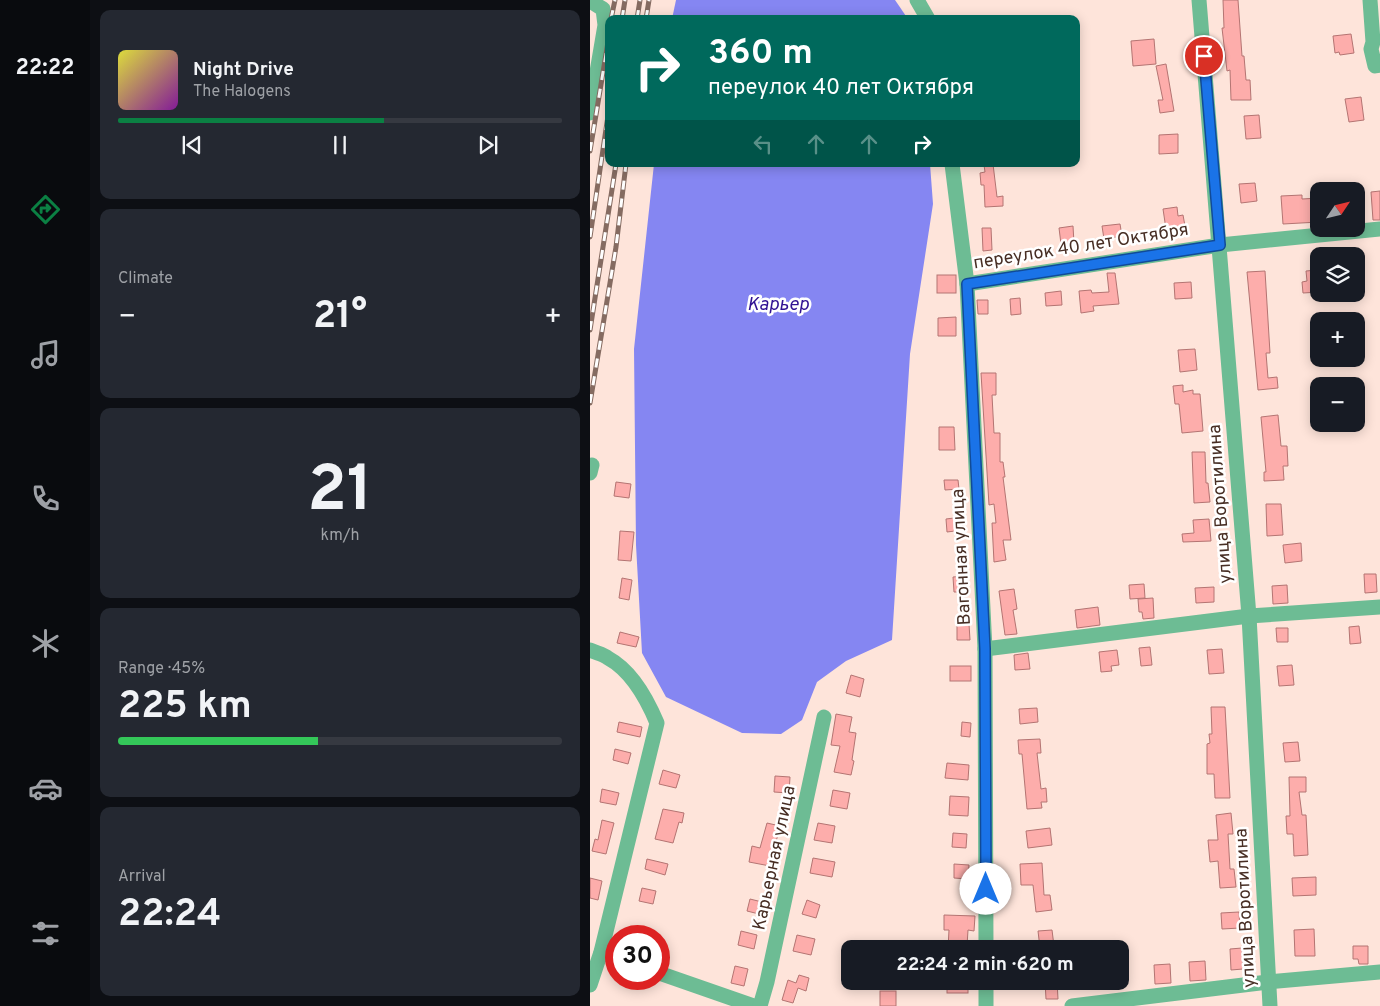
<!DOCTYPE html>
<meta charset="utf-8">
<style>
:root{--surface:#171b24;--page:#242831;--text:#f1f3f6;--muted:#9ea1a6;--line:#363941;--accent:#0b8043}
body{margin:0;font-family:Overpass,sans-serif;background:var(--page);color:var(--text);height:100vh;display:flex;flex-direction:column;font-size:19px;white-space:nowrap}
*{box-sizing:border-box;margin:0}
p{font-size:16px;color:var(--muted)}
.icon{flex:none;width:28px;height:28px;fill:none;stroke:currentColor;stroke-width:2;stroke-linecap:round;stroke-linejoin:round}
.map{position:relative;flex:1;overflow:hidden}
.panel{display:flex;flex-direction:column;gap:10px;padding:10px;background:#0d0f14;width:500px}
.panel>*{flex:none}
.guide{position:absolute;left:15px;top:15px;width:475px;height:152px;border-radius:10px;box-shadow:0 2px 12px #0003;background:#00695c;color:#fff;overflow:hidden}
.needle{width:32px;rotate:55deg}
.controls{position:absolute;left:720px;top:182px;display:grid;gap:10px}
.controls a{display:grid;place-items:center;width:55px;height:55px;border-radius:10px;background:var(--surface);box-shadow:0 2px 12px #0003;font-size:25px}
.speed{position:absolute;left:15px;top:925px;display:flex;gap:10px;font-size:25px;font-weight:700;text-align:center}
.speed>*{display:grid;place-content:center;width:65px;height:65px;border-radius:50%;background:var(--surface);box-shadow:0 2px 12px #0003;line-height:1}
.speed .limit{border:8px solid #d22;background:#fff;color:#111}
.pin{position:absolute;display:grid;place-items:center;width:42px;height:42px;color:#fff;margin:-21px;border:2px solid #fff;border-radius:50%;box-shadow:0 1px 5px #0007}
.me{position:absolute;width:55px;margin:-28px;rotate:0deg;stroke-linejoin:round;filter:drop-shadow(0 0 4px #0008)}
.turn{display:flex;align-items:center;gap:18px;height:105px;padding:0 20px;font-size:22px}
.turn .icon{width:65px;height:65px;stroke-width:2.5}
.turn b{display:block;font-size:35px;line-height:42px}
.lanes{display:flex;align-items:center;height:48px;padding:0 20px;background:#0003;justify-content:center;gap:25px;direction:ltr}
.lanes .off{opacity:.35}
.big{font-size:38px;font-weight:700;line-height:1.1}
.panel .card{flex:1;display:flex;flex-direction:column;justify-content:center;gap:8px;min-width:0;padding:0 18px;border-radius:10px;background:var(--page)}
.panel .dial{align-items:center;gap:0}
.dial b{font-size:65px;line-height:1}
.song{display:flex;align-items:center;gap:15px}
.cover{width:60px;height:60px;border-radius:8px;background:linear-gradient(135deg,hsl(60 70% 55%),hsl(290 70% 35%))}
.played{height:5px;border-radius:2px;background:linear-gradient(90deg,var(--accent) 60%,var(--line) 60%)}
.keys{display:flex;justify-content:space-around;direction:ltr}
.heat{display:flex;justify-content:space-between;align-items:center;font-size:28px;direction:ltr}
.charge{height:8px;border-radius:4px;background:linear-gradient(90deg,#34c759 45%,var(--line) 0)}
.trip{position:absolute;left:251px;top:940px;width:288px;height:50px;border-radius:10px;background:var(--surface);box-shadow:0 2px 12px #0003;font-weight:700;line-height:50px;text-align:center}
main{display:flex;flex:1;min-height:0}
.dock{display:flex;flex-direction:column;width:90px;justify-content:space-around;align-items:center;background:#090b0e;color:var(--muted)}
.dock .icon{width:35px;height:35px}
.dock .active{color:var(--accent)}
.dock b{font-size:22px;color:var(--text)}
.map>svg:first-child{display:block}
.water{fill:#8586f2}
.building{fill:#fdadab;stroke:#b47472}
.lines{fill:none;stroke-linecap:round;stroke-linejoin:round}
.minor{stroke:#6dbc94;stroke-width:15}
.rail-casing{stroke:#856b61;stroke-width:5}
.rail{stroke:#fff;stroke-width:3;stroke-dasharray:9;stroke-linecap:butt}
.route-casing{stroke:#114b97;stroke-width:12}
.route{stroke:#1a73e8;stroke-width:9}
.labels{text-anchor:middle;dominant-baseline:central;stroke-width:5;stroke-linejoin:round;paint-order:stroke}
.street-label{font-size:18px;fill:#472e24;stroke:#fff}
.water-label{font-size:19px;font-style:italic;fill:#311293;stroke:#fff}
</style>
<main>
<nav class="dock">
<b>22:22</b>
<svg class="icon active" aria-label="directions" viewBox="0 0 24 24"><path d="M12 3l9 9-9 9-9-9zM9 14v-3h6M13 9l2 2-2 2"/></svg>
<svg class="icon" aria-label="music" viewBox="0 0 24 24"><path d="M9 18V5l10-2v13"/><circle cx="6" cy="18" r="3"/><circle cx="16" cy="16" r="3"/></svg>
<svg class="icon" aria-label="phone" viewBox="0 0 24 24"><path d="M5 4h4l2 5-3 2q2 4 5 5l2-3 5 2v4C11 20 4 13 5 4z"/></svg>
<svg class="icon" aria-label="climate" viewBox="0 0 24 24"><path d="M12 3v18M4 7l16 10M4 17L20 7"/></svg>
<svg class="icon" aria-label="car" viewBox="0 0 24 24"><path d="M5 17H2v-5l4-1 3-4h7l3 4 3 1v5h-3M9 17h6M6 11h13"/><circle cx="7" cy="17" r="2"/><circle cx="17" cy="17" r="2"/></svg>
<svg class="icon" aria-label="filters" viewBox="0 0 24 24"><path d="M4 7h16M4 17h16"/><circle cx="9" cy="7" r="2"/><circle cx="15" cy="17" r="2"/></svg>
</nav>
<section class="panel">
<div class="card">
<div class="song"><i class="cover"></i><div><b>Night Drive</b><p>The Halogens</p></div></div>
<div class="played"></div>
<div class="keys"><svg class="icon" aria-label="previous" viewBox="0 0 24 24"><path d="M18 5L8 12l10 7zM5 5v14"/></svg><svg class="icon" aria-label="pause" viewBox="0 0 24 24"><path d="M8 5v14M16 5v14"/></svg><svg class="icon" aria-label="next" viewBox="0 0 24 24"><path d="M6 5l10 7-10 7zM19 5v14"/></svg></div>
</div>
<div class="card"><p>Climate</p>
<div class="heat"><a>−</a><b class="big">21°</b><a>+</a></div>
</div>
<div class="card dial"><b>21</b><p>km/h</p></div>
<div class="card"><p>Range · 45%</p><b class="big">225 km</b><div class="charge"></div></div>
<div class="card"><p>Arrival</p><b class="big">22:24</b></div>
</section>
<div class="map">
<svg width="790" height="1006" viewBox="0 0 790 1006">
<rect width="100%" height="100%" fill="#fee4da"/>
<!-- water -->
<g class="water">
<path d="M86,0H305L318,19H82Z"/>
<path d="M64,164H340L343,204L320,354L302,640L256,661L227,682L212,720L191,734L152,733L76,697L52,653L46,545L44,349Z"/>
</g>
<!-- building -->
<g class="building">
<path d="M633,0H648L652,56H654L656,80H660L661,100H641L640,70L637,71L632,28H634Z"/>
<path d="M761,34L764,53L750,55L749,52L745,53L743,36Z"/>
<path d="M564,39L566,64L543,66L541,41Z"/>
<path d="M576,64L584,111L570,113L568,100H573L566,66Z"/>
<path d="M771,97L774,120L759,122L755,99Z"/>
<path d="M669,115L671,138L656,139L654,116Z"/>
<path d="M588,134V153L569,154V135Z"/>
<path d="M403,164L407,197L413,196V206L395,207L394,185H391L390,173L395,172L394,165Z"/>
<path d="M665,183L667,201L651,203L649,184Z"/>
<path d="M790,191V220H783L781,192Z"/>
<path d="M712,195V199L729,198V222L693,224L691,196Z"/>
<path d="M587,207L588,216L593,215L595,226L576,229L573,209Z"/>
<path d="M530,224L532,236L514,239L512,226Z"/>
<path d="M483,226L484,243L471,244L469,228Z"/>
<path d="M392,228H401L402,250L393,251Z"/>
<path d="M727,270L729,292L713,293L712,282L717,281L716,271Z"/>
<path d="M675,271L680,353H676L678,378L687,377L688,388L668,390L657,272Z"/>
<path d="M517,273H525L529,304L503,306L504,311L491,313L489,291L501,290L502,293L519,292Z"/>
<rect x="347" y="275" width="19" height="18"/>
<path d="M601,282L602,298L585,299L584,283Z"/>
<path d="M471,291L472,305L456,306L455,293Z"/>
<path d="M430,298L431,314L421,315L420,299Z"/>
<path d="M387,300H398V314H388Z"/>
<path d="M366,317V336H348V318Z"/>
<path d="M605,349L607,370L590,372L588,350Z"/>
<path d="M391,373H406V395H402L404,433H410V462H413L415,477H413L421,540H413L416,560L404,562L402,523H406L404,504L399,505Z"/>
<path d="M593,385V392L603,390V394H610L613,431L592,433L589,404H585L583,386Z"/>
<path d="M688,415L691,446H697L698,466H693L694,480L674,481V472H676L671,417Z"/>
<path d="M349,427H364L365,450H349Z"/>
<path d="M602,452H615L616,483H618L620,502L604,503Z"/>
<path d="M354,480H368L369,489L355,490Z"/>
<path d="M26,482L41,484L39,498L24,496Z"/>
<path d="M676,504H691L693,535L677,536Z"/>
<path d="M372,517L373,530L357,532L356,519Z"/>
<path d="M619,519L621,541L593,542L592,534L604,533L603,520Z"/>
<path d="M30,531L44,532L41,561L28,560Z"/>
<path d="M711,543L712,561L695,563L693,545Z"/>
<path d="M774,574H786L787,592L775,593Z"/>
<path d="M377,576L378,592H364L363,577Z"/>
<path d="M32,578L42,580L39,600L29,598Z"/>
<path d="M554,584L555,598L540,599L539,585Z"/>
<path d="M697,585L698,603L683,604L682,586Z"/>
<path d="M624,587V602L606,603L605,588Z"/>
<path d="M424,589L427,609L423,610L427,634L415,635L409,591Z"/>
<path d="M563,598L564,618L553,619L552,612H549L548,599Z"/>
<path d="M508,607L510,625L487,628L485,610Z"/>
<path d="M367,624H379L380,640H367Z"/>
<path d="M769,626L771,643L760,644L759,627Z"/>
<path d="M686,628H698V642H687Z"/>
<path d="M30,632L49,637L46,647L27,643Z"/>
<path d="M560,647L562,665L551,666L549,648Z"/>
<path d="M632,649L634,673L619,674L617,650Z"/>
<path d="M527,650L529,665L521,666L522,671L511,672L509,652Z"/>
<path d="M438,653L440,669L425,670L424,655Z"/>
<path d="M702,665L704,685L689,686L687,666Z"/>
<rect x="360" y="666" width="21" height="15"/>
<path d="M261,675L274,679L270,697L256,693Z"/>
<path d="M621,707H635L640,798H625L624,774H617V744L620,743L619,734H622Z"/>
<path d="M447,708L448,722L430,724L429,709Z"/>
<path d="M246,714L262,717L259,732L266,733L262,760L264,761L261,775L244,772L250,746L241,745Z"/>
<path d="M29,722L52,727L50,737L27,732Z"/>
<path d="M372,722L381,723L380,737L371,736Z"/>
<path d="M450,739L451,753H447L451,789L456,788L457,802H451L452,808L437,809L432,754H429L428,740Z"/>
<path d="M708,742L710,761L695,762L693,743Z"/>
<path d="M25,749L41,753L38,764L23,760Z"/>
<path d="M357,763L379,765L378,780L355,778Z"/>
<path d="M73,770L90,775L86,788L69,784Z"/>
<path d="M185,776L200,777L199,793L184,792Z"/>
<path d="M699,777H716V792H709L712,815H716L718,855L704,856L703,834H697L696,816H700Z"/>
<path d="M12,789L29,793L26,805L10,802Z"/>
<path d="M243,790L260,793L257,809L240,806Z"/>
<path d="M360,796L379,797L378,816L359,815Z"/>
<path d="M73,809L94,813L92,823L89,822L83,843L65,839Z"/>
<path d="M641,813L643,834H638L640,869H644L646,887L630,888L628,861L620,862L618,840H628L626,815Z"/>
<path d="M12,820L24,823L16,854L2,851L5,839L8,840Z"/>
<path d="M177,823L190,826L180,866L159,862L162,846L170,848Z"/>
<path d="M228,823L245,826L242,843L224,840Z"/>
<path d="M460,828L462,845L438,848L436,831Z"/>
<path d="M363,833L377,834L376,848L362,847Z"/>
<path d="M223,858L245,862L242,877L220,873Z"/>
<path d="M57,859L78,864L75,875L55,869Z"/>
<path d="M452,863L454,895H460L462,910L446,912L443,885H431L430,864Z"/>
<path d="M364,864L379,865L378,879L364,878Z"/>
<path d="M726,877V895L703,896L702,878Z"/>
<path d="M0,878L12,881L8,900L0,898Z"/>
<path d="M52,888L66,891L63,904L49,901Z"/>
<path d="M160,899L172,902L169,914L157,911Z"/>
<path d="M217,900L230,905L226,918L212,914Z"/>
<path d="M649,912L650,928L632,929L631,913Z"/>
<path d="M354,915L385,916L384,931L378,930L377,946L369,945V949H358L359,930H354Z"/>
<path d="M724,929L725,956H705L704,930Z"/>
<path d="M462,930L464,946L450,948L448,931Z"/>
<path d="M151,931L167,935L164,949L148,945Z"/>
<path d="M207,935L225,939L221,955L203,951Z"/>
<path d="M763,946H778V964H769L768,959H763Z"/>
<path d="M652,948L653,969L641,970L640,949Z"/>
<path d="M615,961L616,980L600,981L599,962Z"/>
<path d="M580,964L581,983L565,984L564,965Z"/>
<path d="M145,966L158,969L154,986L141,983Z"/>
<path d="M209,975L219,978L216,991L208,988L203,1003L192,1000L198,980L206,983Z"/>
<rect x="357" y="981" width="21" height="12"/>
<path d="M455,981H467L468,999H456Z"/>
<rect x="290" y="991" width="16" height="15"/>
</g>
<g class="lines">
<!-- minor -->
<g class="minor">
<path d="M327,0L338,19"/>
<path d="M609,0L659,616L680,1006"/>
<path d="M780,0L783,42L781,49L785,66L790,65"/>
<path d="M0,1L13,9L15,25L0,113"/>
<path d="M362,164L377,284L395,649L396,949"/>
<path d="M377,284L630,245L790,229"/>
<path d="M0,473L2,465"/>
<path d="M395,649L659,616L790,607"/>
<path d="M0,650C6,653 13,654 18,658C42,671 57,699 67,723L11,952L0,985"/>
<path d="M11,952L26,958"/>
<path d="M69,973L164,1006"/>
<path d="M396,981V1006"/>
<path d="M170,1006L177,982L234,717"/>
<path d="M482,1006L678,982L790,972"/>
</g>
<defs>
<g id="rail">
<path d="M21,19L25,0"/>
<path d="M32,19L35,0"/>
<path d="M47,19L50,0"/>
<path d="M56,19L59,0"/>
<path d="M0,151L19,36"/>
<path d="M0,237L19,109"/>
<path d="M0,330L26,164"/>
<path d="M0,403L26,247L36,164"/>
</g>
</defs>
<!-- rail casing -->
<use href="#rail" class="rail-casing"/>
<!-- rail -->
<use href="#rail" class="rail"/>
</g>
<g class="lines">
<defs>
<path id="route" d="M396,889L395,649L377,284L630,245L614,56"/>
</defs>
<!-- route casing -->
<use href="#route" class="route-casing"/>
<!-- route -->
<use href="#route" class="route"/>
</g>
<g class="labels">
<!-- street labels -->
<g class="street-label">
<text transform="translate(491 247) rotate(-9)">переулок 40 лет Октября</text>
<text transform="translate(631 504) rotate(-94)">улица Воротилина</text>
<text transform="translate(372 557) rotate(-93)">Вагонная улица</text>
<text transform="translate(185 858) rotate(-78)">Карьерная улица</text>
<text transform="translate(656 908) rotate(-93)">улица Воротилина</text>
</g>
<!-- water labels -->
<g class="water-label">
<text x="188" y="305">Карьер</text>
</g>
</g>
</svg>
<div class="controls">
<a><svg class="needle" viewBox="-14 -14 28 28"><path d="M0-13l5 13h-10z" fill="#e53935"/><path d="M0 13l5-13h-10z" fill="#9ea1a6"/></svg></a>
<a><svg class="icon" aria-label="layers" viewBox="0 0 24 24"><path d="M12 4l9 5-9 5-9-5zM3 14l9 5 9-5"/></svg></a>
<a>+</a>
<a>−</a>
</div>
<div class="speed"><div class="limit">30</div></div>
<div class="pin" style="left:614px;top:56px;background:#d93025"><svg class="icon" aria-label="arrive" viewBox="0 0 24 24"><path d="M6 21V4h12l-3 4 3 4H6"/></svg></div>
<svg class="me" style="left:396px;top:889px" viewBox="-20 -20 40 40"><circle r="19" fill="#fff"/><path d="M0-13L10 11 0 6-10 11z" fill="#1a73e8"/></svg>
<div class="trip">22:24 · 2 min · 620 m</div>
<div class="guide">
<div class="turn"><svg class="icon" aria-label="right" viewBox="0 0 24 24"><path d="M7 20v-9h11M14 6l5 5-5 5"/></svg><div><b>360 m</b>переулок 40 лет Октября</div></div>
<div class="lanes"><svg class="icon off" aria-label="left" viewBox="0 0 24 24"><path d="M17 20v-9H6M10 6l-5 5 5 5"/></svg><svg class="icon off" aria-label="ahead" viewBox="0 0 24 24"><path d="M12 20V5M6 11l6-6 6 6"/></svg><svg class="icon off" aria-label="ahead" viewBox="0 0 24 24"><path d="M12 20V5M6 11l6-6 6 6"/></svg><svg class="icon" aria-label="right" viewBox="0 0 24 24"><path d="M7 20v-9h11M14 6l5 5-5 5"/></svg></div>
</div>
</div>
</main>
